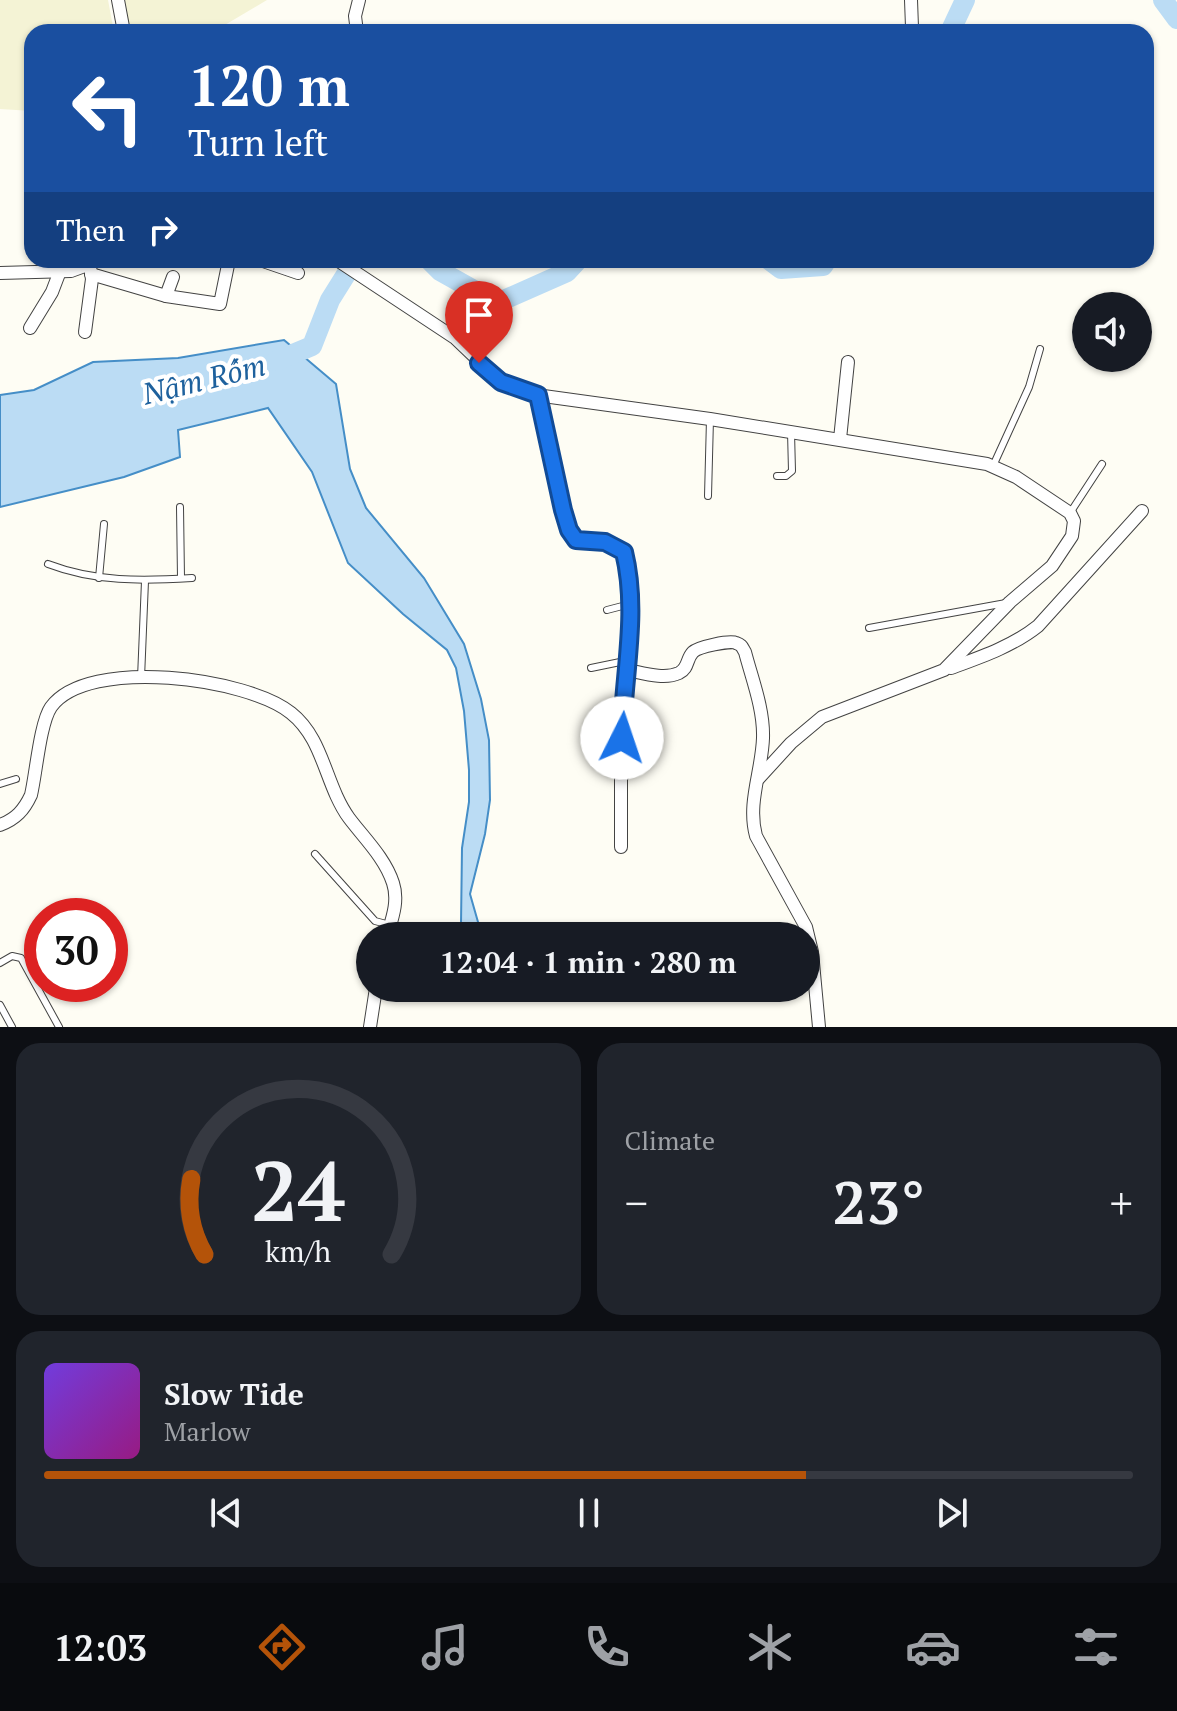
<!DOCTYPE html>
<meta charset="utf-8">
<style>
:root{--surface:#171b24;--page:#20242c;--text:#f1f3f6;--muted:#9ea1a6;--line:#363941;--accent:#b45309}
body{margin:0;font-family:"PT Serif",serif;background:var(--page);color:var(--text);height:100vh;display:flex;flex-direction:column;font-size:30px;white-space:nowrap}
*{box-sizing:border-box;margin:0}
p{font-size:26px;color:var(--muted)}
.icon{flex:none;width:44px;height:44px;fill:none;stroke:currentColor;stroke-width:2;stroke-linecap:round;stroke-linejoin:round}
.map{position:relative;height:1027px;overflow:hidden}
.side{display:flex;flex-direction:column;gap:16px;padding:16px;background:#0d0f14;flex:1}
.side>*{flex:none}
.banner{position:absolute;left:24px;top:24px;width:1130px;height:244px;border-radius:24px;box-shadow:0 2px 6px #0004;background:#1a4fa0;color:#fff;overflow:hidden}
.fabs{position:absolute;left:1072px;top:292px;display:grid;gap:16px}
.fabs a{display:grid;place-items:center;width:80px;height:80px;border-radius:50%;background:var(--surface);box-shadow:0 2px 6px #0004;font-size:40px}
.speed{position:absolute;left:24px;top:898px;display:flex;gap:16px;font-size:40px;font-weight:700;text-align:center}
.speed>*{display:grid;place-content:center;width:104px;height:104px;border-radius:50%;background:var(--surface);box-shadow:0 2px 6px #0004;line-height:1}
.speed .limit{border:12px solid #d22;background:#fff;color:#111}
.pin{position:absolute;display:grid;place-items:center;width:68px;height:68px;color:#fff;margin:-82px -34px;border-radius:50% 50% 50% 0;rotate:-45deg;box-shadow:0 0 8px #0007}
.pin .icon{rotate:45deg}
.me{position:absolute;width:88px;margin:-44px;rotate:4deg;stroke-linejoin:round;filter:drop-shadow(0 0 6px #0008)}
.turn{display:flex;align-items:center;gap:28px;height:168px;padding:0 32px;font-size:36px}
.turn .icon{width:104px;height:104px;stroke-width:2.5}
.turn b{display:block;font-size:56px;line-height:68px}
.then{display:flex;align-items:center;height:76px;padding:0 32px;background:#0003;gap:16px;font-size:30px}
.big{font-size:60px;font-weight:800;line-height:1.1}
.side .card{flex:1;display:flex;flex-direction:column;justify-content:center;gap:12px;min-width:0;padding:0 28px;border-radius:24px;background:var(--page)}
.side .dial{align-items:center;gap:0}
.dial svg{height:208px;overflow:visible;fill:none;stroke:var(--line);stroke-width:7;stroke-linecap:round;text-anchor:middle}
.dial text{fill:var(--text);stroke:none}
.song{display:flex;align-items:center;gap:24px}
.cover{width:96px;height:96px;border-radius:12px;background:linear-gradient(135deg,hsl(260 70% 55%),hsl(310 70% 35%))}
.played{height:8px;border-radius:4px;background:linear-gradient(90deg,var(--accent) 70%,var(--line) 70%)}
.keys{display:flex;justify-content:space-around;direction:ltr}
.heat{display:flex;justify-content:space-between;align-items:center;font-size:44px;direction:ltr}
.side .tiles{flex:1;display:grid;gap:16px;grid-template-columns:1fr 1fr}
.card:last-child{grid-column:span 2}
.trip{position:absolute;left:356px;top:922px;width:464px;height:80px;border-radius:40px;background:var(--surface);box-shadow:0 2px 6px #0004;font-weight:800;line-height:80px;text-align:center}
.menu{display:flex;height:128px;justify-content:space-around;align-items:center;background:#090b0e;color:var(--muted)}
.menu .icon{width:56px;height:56px}
.menu .current{color:var(--accent)}
.menu b{font-size:36px;color:var(--text)}
.map>svg:first-child{display:block}
.farmland{fill:#f4f3d5}
.water{fill:#bbdcf4;stroke:#458ec7;stroke-width:2}
.lines{fill:none;stroke-linecap:round;stroke-linejoin:round}
.river{stroke:#bbdcf4;stroke-width:20}
.service-casing{stroke:#434343;stroke-width:8}
.minor-casing{stroke:#434343;stroke-width:14}
.service{stroke:#fff;stroke-width:6}
.minor{stroke:#fff;stroke-width:12}
.route-casing{stroke:#114b97;stroke-width:20}
.route{stroke:#1a73e8;stroke-width:14}
.labels{text-anchor:middle;dominant-baseline:central;stroke-width:8;stroke-linejoin:round;paint-order:stroke}
.water-label{font-size:30px;font-style:italic;fill:#1e619d;stroke:#fff}
</style>
<div class="map">
<svg width="1177" height="1027" viewBox="0 0 1177 1027">
<rect width="100%" height="100%" fill="#fefdf4"/>
<!-- farmland -->
<g class="farmland">
<path d="M0,0H108L114,32H32V111L0,109Z"/>
<path d="M123,0H267L213,32H129Z"/>
</g>
<!-- water -->
<path class="water" d="M284,340L336,384L350,469L366,508L424,578L464,644L481,699L489,740L490,800L485,834L470,894L482,936H462L461,924L462,848L469,802V770L464,711L456,668L447,650L403,614L348,563L312,472L268,408L178,430L180,457L124,477L0,507V395L34,390L93,362L178,358Z"/>
<g class="lines">
<!-- river -->
<g class="river">
<path d="M1163,0L1177,19"/>
<path d="M950,32L965,0"/>
<path d="M429,260L440,271L497,303L567,272L578,260"/>
<path d="M769,260L781,269L823,266L827,260"/>
<path d="M276,361L312,346L330,300L355,260"/>
</g>
<defs>
<g id="service">
<path d="M993,466L1029,387L1040,349"/>
<path d="M777,476H786L792,471L791,432"/>
<path d="M708,496L710,419"/>
<path d="M180,507L181,578"/>
<path d="M1070,513L1102,464"/>
<path d="M48,564C95,582 142,581 192,578"/>
<path d="M99,578L104,524"/>
<path d="M607,610L630,604"/>
<path d="M869,628L1006,603"/>
<path d="M591,668L625,661"/>
<path d="M141,678L145,581"/>
<path d="M591,753L624,765"/>
<path d="M0,784L16,779"/>
<path d="M315,854L375,921L390,925"/>
<path d="M0,963L12,956L21,958L59,1027"/>
<path d="M0,1005L12,1027"/>
</g>
<g id="minor">
<path d="M118,0L124,32"/>
<path d="M911,0L912,27"/>
<path d="M357,32L355,16L359,0"/>
<path d="M260,260L298,273"/>
<path d="M337,260L455,338L501,382L529,394L710,419L987,464L1016,477L1070,513L1074,521L1072,536L1052,566L1010,602L944,670L822,717L791,743L759,778"/>
<path d="M0,273L71,271L90,264"/>
<path d="M91,274L166,296L173,277"/>
<path d="M166,296L220,304L229,260"/>
<path d="M30,328L52,292L60,271"/>
<path d="M85,332L92,279L90,267"/>
<path d="M538,395L569,530L576,540L605,542L624,552L629,571L630,604L622,725V738L627,748L621,780V847"/>
<path d="M840,439L848,362"/>
<path d="M951,668C981,657 1013,646 1038,626L1142,511"/>
<path d="M628,670C643,673 664,680 679,673C689,668 686,659 693,652C698,647 730,640 736,643C742,645 742,647 745,652C752,679 764,709 763,738C762,771 747,803 756,836L806,927L812,952L819,1027"/>
<path d="M0,825C16,819 24,810 31,795C36,774 40,723 51,707C88,656 248,678 291,713C324,739 325,785 349,818C364,838 385,858 393,883C399,901 392,919 387,936"/>
<path d="M370,1027L376,988"/>
</g>
</defs>
<!-- service casing -->
<use href="#service" class="service-casing"/>
<!-- minor casing -->
<use href="#minor" class="minor-casing"/>
<!-- service -->
<use href="#service" class="service"/>
<!-- minor -->
<use href="#minor" class="minor"/>
</g>
<g class="lines">
<defs>
<path id="route" d="M479,363L501,382L538,395L563,510L569,530L576,540L605,542L624,552C639,613 623,676 622,738"/>
</defs>
<!-- route casing -->
<use href="#route" class="route-casing"/>
<!-- route -->
<use href="#route" class="route"/>
</g>
<g class="labels">
<!-- water labels -->
<g class="water-label">
<text transform="translate(204 379) rotate(-14)">Nậm Rốm</text>
</g>
</g>
</svg>
<div class="fabs">
<a><svg class="icon" aria-label="sound" viewBox="0 0 24 24"><path d="M4 9h4l5-4v14l-5-4H4zM17 9q2 3 0 6"/></svg></a>
</div>
<div class="speed"><div class="limit">30</div></div>
<div class="pin" style="left:479px;top:363px;background:#d93025"><svg class="icon" aria-label="arrive" viewBox="0 0 24 24"><path d="M6 21V4h12l-3 4 3 4H6"/></svg></div>
<svg class="me" style="left:622px;top:738px" viewBox="-20 -20 40 40"><circle r="19" fill="#fff"/><path d="M0-13L10 11 0 6-10 11z" fill="#1a73e8"/></svg>
<div class="trip">12:04 · 1 min · 280 m</div>
<div class="banner">
<div class="turn"><svg class="icon" aria-label="left" viewBox="0 0 24 24"><path d="M17 20v-9H6M10 6l-5 5 5 5"/></svg><div><b>120 m</b>Turn left</div></div>
<div class="then">Then<svg class="icon" aria-label="right" viewBox="0 0 24 24"><path d="M7 20v-9h11M14 6l5 5-5 5"/></svg></div>
</div>
</div>
<section class="side">
<div class="tiles">
<div class="card dial"><svg viewBox="0 0 100 80">
<path d="M14 69A42 42 0 1 1 86 69"/>
<path d="M14 69A42 42 0 0 1 9 40" stroke="#b45309"/>
<text x="50" y="56" font-size="32" font-weight="700">24</text>
<text x="50" y="72" font-size="11">km/h</text>
</svg></div>
<div class="card"><p>Climate</p>
<div class="heat"><a>−</a><b class="big">23°</b><a>+</a></div>
</div>
<div class="card">
<div class="song"><i class="cover"></i><div><b>Slow Tide</b><p>Marlow</p></div></div>
<div class="played"></div>
<div class="keys"><svg class="icon" aria-label="previous" viewBox="0 0 24 24"><path d="M18 5L8 12l10 7zM5 5v14"/></svg><svg class="icon" aria-label="pause" viewBox="0 0 24 24"><path d="M8 5v14M16 5v14"/></svg><svg class="icon" aria-label="next" viewBox="0 0 24 24"><path d="M6 5l10 7-10 7zM19 5v14"/></svg></div>
</div>
</div>
</section>
<nav class="menu">
<b>12:03</b>
<svg class="icon current" aria-label="directions" viewBox="0 0 24 24"><path d="M12 3l9 9-9 9-9-9zM9 14v-3h6M13 9l2 2-2 2"/></svg>
<svg class="icon" aria-label="music" viewBox="0 0 24 24"><path d="M9 18V5l10-2v13"/><circle cx="6" cy="18" r="3"/><circle cx="16" cy="16" r="3"/></svg>
<svg class="icon" aria-label="phone" viewBox="0 0 24 24"><path d="M5 4h4l2 5-3 2q2 4 5 5l2-3 5 2v4C11 20 4 13 5 4z"/></svg>
<svg class="icon" aria-label="climate" viewBox="0 0 24 24"><path d="M12 3v18M4 7l16 10M4 17L20 7"/></svg>
<svg class="icon" aria-label="car" viewBox="0 0 24 24"><path d="M5 17H2v-5l4-1 3-4h7l3 4 3 1v5h-3M9 17h6M6 11h13"/><circle cx="7" cy="17" r="2"/><circle cx="17" cy="17" r="2"/></svg>
<svg class="icon" aria-label="filters" viewBox="0 0 24 24"><path d="M4 7h16M4 17h16"/><circle cx="9" cy="7" r="2"/><circle cx="15" cy="17" r="2"/></svg>
</nav>
